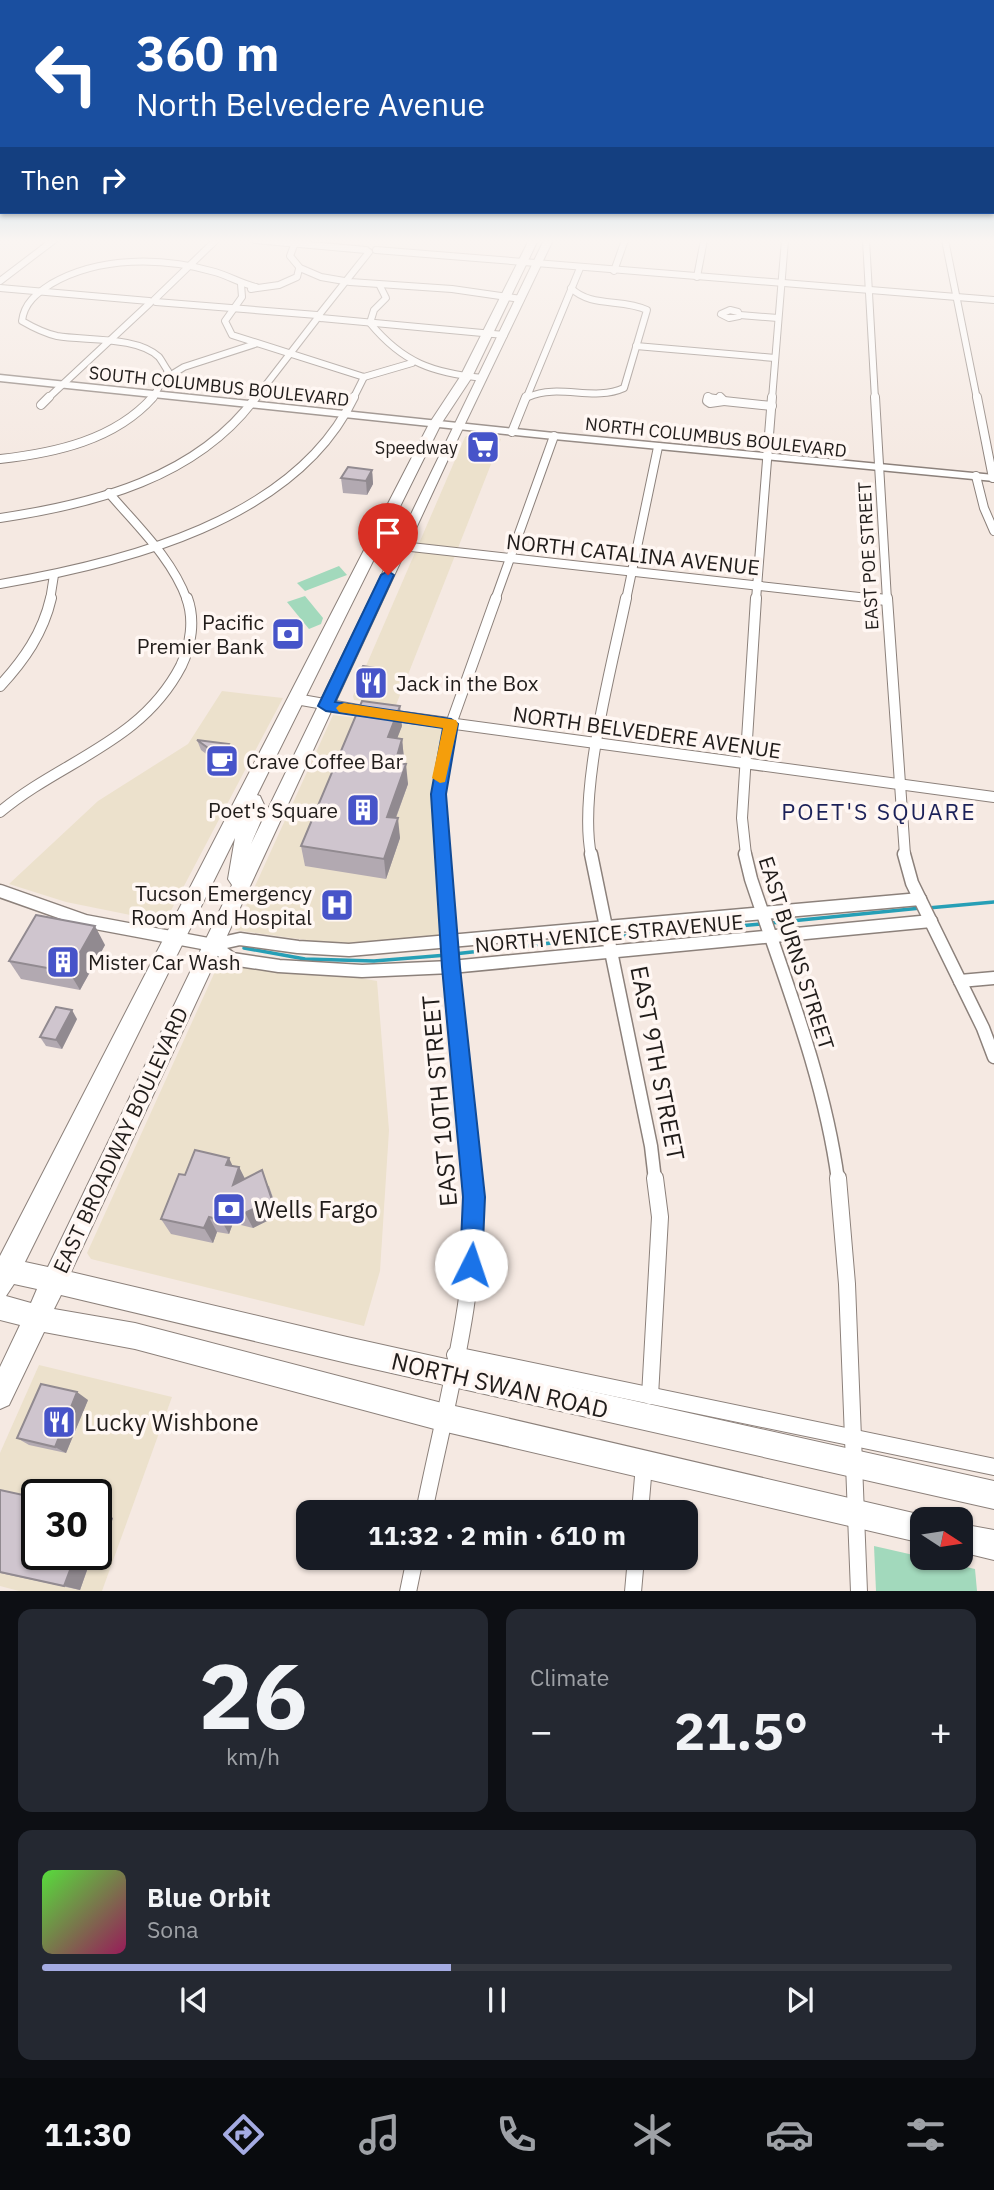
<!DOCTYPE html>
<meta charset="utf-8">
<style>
:root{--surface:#171b24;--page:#242831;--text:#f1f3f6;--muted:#9ea1a6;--line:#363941;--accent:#a4abe2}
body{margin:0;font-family:"IBM Plex Sans",sans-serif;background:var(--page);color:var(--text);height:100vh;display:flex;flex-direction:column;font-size:26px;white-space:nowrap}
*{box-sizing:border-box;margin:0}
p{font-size:23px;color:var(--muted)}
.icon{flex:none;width:38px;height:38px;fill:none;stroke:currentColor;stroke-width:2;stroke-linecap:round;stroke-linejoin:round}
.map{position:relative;height:1591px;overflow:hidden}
.side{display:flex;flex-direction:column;gap:18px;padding:18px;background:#0d0f14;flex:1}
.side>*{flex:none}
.banner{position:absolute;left:0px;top:0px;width:994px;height:214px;box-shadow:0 2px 5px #0004;background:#1a4fa0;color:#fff;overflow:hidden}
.needle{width:46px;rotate:102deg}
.buttons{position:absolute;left:910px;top:1507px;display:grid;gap:14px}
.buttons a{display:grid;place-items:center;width:63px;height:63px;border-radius:14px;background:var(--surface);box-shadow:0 2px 5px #0004;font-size:35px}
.speed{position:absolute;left:21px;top:1479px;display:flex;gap:14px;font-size:35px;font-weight:700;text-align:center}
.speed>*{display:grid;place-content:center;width:91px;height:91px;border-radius:50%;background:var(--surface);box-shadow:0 2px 5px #0004;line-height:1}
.speed .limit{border:4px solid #111;border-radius:10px;background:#fff;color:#111}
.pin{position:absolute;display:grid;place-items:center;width:60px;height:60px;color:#fff;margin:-72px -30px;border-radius:50% 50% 50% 0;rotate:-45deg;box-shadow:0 0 7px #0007}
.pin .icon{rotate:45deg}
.me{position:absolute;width:77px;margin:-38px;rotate:4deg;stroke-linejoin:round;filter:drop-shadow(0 0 5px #0008)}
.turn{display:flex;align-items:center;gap:24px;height:147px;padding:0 21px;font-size:32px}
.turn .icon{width:91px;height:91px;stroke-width:2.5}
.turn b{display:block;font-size:49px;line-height:60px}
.then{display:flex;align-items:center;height:66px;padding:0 21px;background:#0003;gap:14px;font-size:26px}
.big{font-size:52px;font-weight:700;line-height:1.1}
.side .tile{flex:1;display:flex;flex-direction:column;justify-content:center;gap:10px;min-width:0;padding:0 24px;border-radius:14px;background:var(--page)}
.side .dial{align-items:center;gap:0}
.dial b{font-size:91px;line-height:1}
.song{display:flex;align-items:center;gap:21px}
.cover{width:84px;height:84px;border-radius:10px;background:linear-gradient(135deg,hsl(110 70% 55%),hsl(330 70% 35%))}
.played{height:7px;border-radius:4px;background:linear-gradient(90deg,var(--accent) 45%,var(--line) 45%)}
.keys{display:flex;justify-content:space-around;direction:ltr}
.heat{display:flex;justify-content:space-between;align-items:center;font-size:38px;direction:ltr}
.side .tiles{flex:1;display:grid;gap:18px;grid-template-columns:1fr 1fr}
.tile:last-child{grid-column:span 2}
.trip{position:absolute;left:296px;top:1500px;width:402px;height:70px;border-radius:14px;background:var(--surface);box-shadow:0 2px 5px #0004;font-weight:700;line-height:70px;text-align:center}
.menu{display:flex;height:112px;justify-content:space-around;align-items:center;background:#090b0e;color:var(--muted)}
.menu .icon{width:49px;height:49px}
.menu .active{color:var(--accent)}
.menu b{font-size:32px;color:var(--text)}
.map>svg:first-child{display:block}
.commercial{fill:#ece1cc;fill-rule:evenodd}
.green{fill:#a2d9bc}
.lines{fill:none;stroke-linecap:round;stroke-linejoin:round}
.stream{stroke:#269fb6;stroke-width:3.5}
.minor-far4-casing{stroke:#8c817b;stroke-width:8}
.minor-far3-casing{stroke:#8c817b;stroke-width:10}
.minor-far2-casing{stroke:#8c817b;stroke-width:12}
.minor-far1-casing{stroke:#8c817b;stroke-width:15}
.minor-casing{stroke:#8c817b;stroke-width:18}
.tertiary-casing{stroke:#8c817b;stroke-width:3}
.primary-casing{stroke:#8c817b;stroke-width:2}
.minor-far4{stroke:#fff;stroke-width:6}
.minor-far3{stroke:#fff;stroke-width:8}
.minor-far2{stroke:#fff;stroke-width:10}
.minor-far1{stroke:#fff;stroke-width:12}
.minor{stroke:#fff;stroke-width:16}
.tertiary{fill:#fff;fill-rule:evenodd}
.primary{fill:#fff;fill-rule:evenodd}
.wall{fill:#b2a9b1}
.shaded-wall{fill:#918a90}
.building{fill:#cfc5ce;stroke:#918a90;stroke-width:2}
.route{fill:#1a73e8;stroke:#114b97;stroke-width:2}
.slow{fill:#f59e0b}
.labels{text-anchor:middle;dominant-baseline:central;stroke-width:7;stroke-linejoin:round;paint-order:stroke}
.far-street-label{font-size:18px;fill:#201c1a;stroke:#fff7f3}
.far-poi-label{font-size:18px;fill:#201c1a;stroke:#fff7f3;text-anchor:end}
.street-label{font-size:21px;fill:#201c1a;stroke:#fff7f3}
.poi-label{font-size:21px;fill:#201c1a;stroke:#fff7f3;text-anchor:end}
.neighbourhood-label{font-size:23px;letter-spacing:2px;fill:#1b2159;stroke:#fff7f3}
.near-street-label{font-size:24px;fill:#201c1a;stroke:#fff7f3}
.near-poi-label{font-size:24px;fill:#201c1a;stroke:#fff7f3;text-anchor:start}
</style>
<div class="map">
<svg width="994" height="1592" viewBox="0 0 994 1592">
<rect width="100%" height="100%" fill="#f5e9e2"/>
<!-- commercial -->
<g class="commercial">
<path d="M469,435L501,439L396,705L354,700L353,696L465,437Z"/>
<path d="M222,691L283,698L165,922L66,902L9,884L98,801L188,744Z"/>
<path d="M333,715L446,729L434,778L444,936L431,941L334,944L235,930Z"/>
<path d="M223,954L377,981L389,1130L380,1271L364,1326L91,1259L87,1253Z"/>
<path d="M39,1365L172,1397L102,1591L23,1592L0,1586V1453ZM37,1494H96V1554H37Z"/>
</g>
<!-- green -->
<g class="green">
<path d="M339,566L347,575L305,591L297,583Z"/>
<path d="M305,596L323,618L321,624L309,629L287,602Z"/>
<path d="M874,1546L975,1569L977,1591H876Z"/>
</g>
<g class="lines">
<!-- stream -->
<g class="stream">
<path d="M928,908L994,902"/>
<path d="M771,923L921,908"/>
<path d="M614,937L761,924"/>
<path d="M244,948L305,959L374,961L447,955"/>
<path d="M454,954L604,937"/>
</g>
<defs>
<g id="minor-far4">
<path d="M255,240L366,250"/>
<path d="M296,240L290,256L300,268L321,277L350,282L452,289L521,299"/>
<path d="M866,240L875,399"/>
<path d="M945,240L977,399"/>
<path d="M376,250L994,300"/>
<path d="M614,271L625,240"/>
<path d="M697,277L704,240"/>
<path d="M0,281L54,240"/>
<path d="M241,284L242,297L225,321L232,335L364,377"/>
<path d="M380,286L386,298L374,310L370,323C403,363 433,373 483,378"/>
<path d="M0,288L149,301"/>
<path d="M251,289L279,285L297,277L299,269"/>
<path d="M154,300L216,240"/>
<path d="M156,302L317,315L321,318"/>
<path d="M730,310L738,312L739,316L729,318L721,314Z"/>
<path d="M319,315L369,252"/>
<path d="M740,315L778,318"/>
<path d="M321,318L504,335"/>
<path d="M636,346L775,358"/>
<path d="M364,377L412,363"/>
<path d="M166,378L184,367L255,344"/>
<path d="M528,397C560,383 593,402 624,388L647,310C622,298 591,308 571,288"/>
<path d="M47,399L150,303"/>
<path d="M152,399L168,371C165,367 162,361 159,357C137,336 86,341 57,336C44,333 34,328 22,321C24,303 37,293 51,284C99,256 163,257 215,272C229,276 242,284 256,287"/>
<path d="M255,399L316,320"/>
<path d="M353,399L364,377"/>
<path d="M526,399L580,268"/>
<path d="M707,399L708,397L722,399"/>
<path d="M772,399L785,240"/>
</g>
<g id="minor-far3">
<path d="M708,397L707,401L710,403L724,401L720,397"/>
<path d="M875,397L887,600"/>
<path d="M977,397L993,478"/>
<path d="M724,401L772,406"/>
<path d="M41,405L49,397"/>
<path d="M512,432L526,397"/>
<path d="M0,459C55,453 115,440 153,397"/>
<path d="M976,476L984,508L994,531"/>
<path d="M109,493C137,526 172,558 187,600"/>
<path d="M0,518C94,504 197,478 256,397"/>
<path d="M375,543L886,600"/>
<path d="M0,584C123,563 295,521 354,397"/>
<path d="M50,600L54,575"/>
<path d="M495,600L554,436"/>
<path d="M626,600L658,447"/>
<path d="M756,600L772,397"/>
</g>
<g id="minor-far2">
<path d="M870,598L886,600"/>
<path d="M887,598L905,855"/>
<path d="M0,686C24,660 43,633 51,598"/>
<path d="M296,699L369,712"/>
<path d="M389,715L994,797"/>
<path d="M0,812C62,760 141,743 181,666C191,645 195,620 187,598"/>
<path d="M442,855L440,777L451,724L496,598"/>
<path d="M591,855C578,790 612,666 626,598"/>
<path d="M746,855L742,818L756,598"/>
</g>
<g id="minor-far1">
<path d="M442,854L472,1180"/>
<path d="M591,854L651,1146L655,1180"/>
<path d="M745,854L751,879C784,978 824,1076 838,1180"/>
<path d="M904,854L912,883L983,1028L994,1057"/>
<path d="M0,891L85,921L213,945L240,939L298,947L349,950L920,899"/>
<path d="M213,945L232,959L279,966L362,971L451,967L931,921"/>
<path d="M960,981L994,978"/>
</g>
<g id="minor">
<path d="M838,1178L847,1284L859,1592"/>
<path d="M455,1355L994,1467"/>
<path d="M650,1396L660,1217L655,1178"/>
<path d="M424,1512C444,1411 482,1280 472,1178"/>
<path d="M640,1512L644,1465"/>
<path d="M408,1592L415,1558"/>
<path d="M633,1592L636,1558"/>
</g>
<path id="tertiary" d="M0,375L554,433L994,475V481L554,439L0,381Z"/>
<g id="primary">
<path d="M529,240H538L472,377L441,424L257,795L260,796L266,809L251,844L544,240H553L451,453L71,1272L347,1337L994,1481V1509L347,1363L61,1295L54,1309L135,1323L442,1403L922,1515L932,1519H922V1543L442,1431L135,1349L44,1332L9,1405L0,1409V1367L20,1325L0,1320V1256L429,424L460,377ZM235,838L228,879L232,885L48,1267L25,1262ZM14,1284L37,1289L31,1303L6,1296Z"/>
<path d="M961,1524L994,1530V1560L961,1552Z"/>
</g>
</defs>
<!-- minor-far4 casing -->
<use href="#minor-far4" class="minor-far4-casing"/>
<!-- minor-far3 casing -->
<use href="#minor-far3" class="minor-far3-casing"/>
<!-- minor-far2 casing -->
<use href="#minor-far2" class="minor-far2-casing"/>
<!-- minor-far1 casing -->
<use href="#minor-far1" class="minor-far1-casing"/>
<!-- minor casing -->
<use href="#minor" class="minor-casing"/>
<!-- tertiary casing -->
<use href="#tertiary" class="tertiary-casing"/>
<!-- primary casing -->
<use href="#primary" class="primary-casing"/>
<!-- minor-far4 -->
<use href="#minor-far4" class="minor-far4"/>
<!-- minor-far3 -->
<use href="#minor-far3" class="minor-far3"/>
<!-- minor-far2 -->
<use href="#minor-far2" class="minor-far2"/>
<!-- minor-far1 -->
<use href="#minor-far1" class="minor-far1"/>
<!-- minor -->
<use href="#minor" class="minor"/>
<!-- tertiary -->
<use href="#tertiary" class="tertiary"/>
<!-- primary -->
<use href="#primary" class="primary"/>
</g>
<!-- wall -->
<g class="wall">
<path d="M485,436V445L479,459L471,458V448Z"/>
<path d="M372,470L373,484L367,495L343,493L341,478Z"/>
<path d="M382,669L383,679L379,690L359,687L358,677Z"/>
<path d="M402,726L397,738L402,739L404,759L402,764L408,784L396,818L400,838L386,879L305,866L301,846Z"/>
<path d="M197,740L229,744L232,754L225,768L201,750Z"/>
<path d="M105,945L80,990L21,979L9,961Z"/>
<path d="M77,1019L62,1049L46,1046L40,1037Z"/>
<path d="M233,1166L239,1167L245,1179L269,1186L279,1215L253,1228L233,1223L229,1234L217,1232L213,1243L171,1234L161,1219L185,1175Z"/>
<path d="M88,1400L66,1453L29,1445L17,1438Z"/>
<path d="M0,1490L37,1554H96L99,1511L113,1518L99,1557L92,1556L80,1590L0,1573Z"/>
</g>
<!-- shaded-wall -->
<g class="shaded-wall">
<path d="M485,436V445L479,459V449Z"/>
<path d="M372,470L373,484L367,495L366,481Z"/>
<path d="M382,669L383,679L379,690L378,680Z"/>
<path d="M400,706L402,726L390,757L388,737Z"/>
<path d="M402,739L404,759L397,783L395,763Z"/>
<path d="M229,744L232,754L225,768L222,758Z"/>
<path d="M406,764L408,784L389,836L387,817Z"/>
<path d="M398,818L400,838L386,879L384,859Z"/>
<path d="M95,926L105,945L80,990L69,972Z"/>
<path d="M72,1010L77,1019L62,1049L56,1040Z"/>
<path d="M229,1158L236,1173L226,1165Z"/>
<path d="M239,1167L247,1183L233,1185Z"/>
<path d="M262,1170L279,1215L253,1228L245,1213Z"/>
<path d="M225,1208L233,1223L229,1234L221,1220Z"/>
<path d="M209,1217L217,1232L213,1243L204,1228Z"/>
<path d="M77,1392L88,1400L66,1453L55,1447Z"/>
<path d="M99,1511L113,1518L99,1557L91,1554H96V1519Z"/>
<path d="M76,1554H88L92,1556L80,1590L64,1586Z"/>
</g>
<!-- building -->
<g class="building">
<path d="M476,435L485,436L479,449L471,448Z"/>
<path d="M348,467L372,470L366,481L341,478Z"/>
<path d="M363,666L382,669L378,680L358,677Z"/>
<path d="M362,701L400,706L388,737L402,739L395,763L406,764L387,817L398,818L384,859L301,846Z"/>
<path d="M197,740L229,744L222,758Z"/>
<path d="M36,915L95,926L69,972L9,961Z"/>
<path d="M56,1007L72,1010L56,1040L40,1037Z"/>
<path d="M195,1150L229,1158L226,1165L239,1167L233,1185L262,1170L272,1200L245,1213L225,1208L221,1220L209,1217L204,1228L161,1219L179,1174L185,1175Z"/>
<path d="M41,1384L77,1392L55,1447L17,1438Z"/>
<path d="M0,1490L37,1498V1554H76L64,1586L0,1572Z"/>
</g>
<!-- sky -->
<linearGradient id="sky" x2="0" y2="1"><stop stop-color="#5aacd4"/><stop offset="0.52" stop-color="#faf5f2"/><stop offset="1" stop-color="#faf5f2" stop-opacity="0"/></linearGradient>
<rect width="994" height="463" fill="url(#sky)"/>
<!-- route -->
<path class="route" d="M388,571L394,575L335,702L451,719L458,724L446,794L460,967L485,1197L482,1265L479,1273L471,1276L463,1273L460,1265L463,1197L442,967L431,794L443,728L326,711L318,706L381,575Z"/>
<!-- slow -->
<path class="slow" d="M344,703L456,720L458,724L445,782L440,783L432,778L443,728L339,712L336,708L339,705Z"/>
<!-- icons -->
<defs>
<symbol id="supermarket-square" viewBox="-11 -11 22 22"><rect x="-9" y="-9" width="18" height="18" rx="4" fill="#4754c9" stroke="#fff7f3"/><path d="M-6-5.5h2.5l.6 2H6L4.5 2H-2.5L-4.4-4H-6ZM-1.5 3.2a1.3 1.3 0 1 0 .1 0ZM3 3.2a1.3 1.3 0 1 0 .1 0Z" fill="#fff"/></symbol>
<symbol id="bank-square" viewBox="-11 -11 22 22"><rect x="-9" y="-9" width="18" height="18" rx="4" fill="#4754c9" stroke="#fff7f3"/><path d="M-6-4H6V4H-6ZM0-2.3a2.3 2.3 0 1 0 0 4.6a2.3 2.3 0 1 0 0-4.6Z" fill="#fff"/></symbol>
<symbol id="restaurant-square" viewBox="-11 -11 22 22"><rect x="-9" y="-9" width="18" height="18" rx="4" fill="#4754c9" stroke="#fff7f3"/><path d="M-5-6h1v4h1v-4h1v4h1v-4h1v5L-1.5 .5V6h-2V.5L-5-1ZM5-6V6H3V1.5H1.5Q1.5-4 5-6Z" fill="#fff"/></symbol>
<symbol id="cafe-square" viewBox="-11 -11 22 22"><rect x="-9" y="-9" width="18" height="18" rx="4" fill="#4754c9" stroke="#fff7f3"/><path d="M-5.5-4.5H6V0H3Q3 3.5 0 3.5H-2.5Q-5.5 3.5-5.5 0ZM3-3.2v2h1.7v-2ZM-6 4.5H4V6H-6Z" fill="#fff"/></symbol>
<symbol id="building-square" viewBox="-11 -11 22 22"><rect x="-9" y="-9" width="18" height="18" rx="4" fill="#4754c9" stroke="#fff7f3"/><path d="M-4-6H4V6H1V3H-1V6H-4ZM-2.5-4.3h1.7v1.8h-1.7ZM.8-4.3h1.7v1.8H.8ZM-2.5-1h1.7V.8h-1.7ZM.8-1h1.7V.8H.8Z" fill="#fff"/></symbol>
<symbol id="hospital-square" viewBox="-11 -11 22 22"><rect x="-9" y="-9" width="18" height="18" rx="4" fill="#4754c9" stroke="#fff7f3"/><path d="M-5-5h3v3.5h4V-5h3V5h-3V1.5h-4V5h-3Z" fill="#fff"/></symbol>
</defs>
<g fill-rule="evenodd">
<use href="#supermarket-square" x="464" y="428" width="38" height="38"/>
<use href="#bank-square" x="269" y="615" width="38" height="38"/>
<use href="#restaurant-square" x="352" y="664" width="38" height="38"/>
<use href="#cafe-square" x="203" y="742" width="38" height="38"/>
<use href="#building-square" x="344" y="791" width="38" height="38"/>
<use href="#hospital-square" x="318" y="886" width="38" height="38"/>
<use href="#building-square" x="44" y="943" width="38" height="38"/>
<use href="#bank-square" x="210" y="1190" width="38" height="38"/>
<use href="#restaurant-square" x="40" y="1403" width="38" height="38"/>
</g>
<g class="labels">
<!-- far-street labels -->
<g class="far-street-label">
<text transform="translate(219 386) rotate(6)">SOUTH COLUMBUS BOULEVARD</text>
<text transform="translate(716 437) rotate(6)">NORTH COLUMBUS BOULEVARD</text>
<text transform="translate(868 556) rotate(-93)">EAST POE STREET</text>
</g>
<!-- far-poi labels -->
<g class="far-poi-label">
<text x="458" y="447">Speedway</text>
</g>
<!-- street labels -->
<g class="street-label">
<text transform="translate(633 554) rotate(6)">NORTH CATALINA AVENUE</text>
<text transform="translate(647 732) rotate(8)">NORTH BELVEDERE AVENUE</text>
<text transform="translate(609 933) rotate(-5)">NORTH VENICE STRAVENUE</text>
<text transform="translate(797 953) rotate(72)">EAST BURNS STREET</text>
<text transform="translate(120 1140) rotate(-65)">EAST BROADWAY BOULEVARD</text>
</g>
<!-- poi labels -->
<g class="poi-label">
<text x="264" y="622">Pacific<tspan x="264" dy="24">Premier Bank</tspan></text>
<text x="396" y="683" text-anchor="start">Jack in the Box</text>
<text x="246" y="761" text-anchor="start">Crave Coffee Bar</text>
<text x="338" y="810">Poet's Square</text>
<text x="312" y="893">Tucson Emergency<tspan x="312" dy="24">Room And Hospital</tspan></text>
<text x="88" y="962" text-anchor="start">Mister Car Wash</text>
</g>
<!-- neighbourhood labels -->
<g class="neighbourhood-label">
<text x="879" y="811">POET'S SQUARE</text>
</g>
<!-- near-street labels -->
<g class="near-street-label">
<text transform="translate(658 1063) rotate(79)">EAST 9TH STREET</text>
<text transform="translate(439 1101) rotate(-95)">EAST 10TH STREET</text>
<text transform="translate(500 1385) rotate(13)">NORTH SWAN ROAD</text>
</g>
<!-- near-poi labels -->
<g class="near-poi-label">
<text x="254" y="1209">Wells Fargo</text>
<text x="84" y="1422">Lucky Wishbone</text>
</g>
</g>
</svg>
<div class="buttons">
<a><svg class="needle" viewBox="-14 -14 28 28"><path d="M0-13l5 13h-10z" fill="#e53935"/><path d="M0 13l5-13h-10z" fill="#9ea1a6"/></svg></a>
</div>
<div class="speed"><div class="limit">30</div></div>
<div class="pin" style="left:388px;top:575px;background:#d93025"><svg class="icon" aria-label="arrive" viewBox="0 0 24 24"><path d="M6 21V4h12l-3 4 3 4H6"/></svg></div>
<svg class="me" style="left:471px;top:1265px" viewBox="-20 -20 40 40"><circle r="19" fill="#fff"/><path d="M0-13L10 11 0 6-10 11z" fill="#1a73e8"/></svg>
<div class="trip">11:32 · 2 min · 610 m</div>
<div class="banner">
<div class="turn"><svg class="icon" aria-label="left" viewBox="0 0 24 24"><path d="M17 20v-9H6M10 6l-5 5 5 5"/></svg><div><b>360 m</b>North Belvedere Avenue</div></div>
<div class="then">Then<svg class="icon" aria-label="right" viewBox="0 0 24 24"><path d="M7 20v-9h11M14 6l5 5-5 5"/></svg></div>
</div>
</div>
<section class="side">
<div class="tiles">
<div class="tile dial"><b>26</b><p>km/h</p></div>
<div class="tile"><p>Climate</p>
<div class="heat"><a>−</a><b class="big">21.5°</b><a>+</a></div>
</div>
<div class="tile">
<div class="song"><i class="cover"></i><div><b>Blue Orbit</b><p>Sona</p></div></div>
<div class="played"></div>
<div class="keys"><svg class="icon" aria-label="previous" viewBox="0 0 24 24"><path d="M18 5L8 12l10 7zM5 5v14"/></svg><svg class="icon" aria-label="pause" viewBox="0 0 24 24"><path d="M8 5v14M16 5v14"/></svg><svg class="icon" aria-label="next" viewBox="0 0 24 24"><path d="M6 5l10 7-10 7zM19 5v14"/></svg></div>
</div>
</div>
</section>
<nav class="menu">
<b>11:30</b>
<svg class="icon active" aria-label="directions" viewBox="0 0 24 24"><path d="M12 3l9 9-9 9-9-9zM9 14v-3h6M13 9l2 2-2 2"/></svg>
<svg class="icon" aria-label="music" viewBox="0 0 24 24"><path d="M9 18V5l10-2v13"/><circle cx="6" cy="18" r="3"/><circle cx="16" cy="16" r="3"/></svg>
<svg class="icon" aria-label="phone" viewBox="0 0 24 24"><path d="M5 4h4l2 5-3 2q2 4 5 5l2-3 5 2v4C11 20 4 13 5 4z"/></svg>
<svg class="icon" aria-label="climate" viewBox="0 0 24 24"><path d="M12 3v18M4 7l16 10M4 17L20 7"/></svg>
<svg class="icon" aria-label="car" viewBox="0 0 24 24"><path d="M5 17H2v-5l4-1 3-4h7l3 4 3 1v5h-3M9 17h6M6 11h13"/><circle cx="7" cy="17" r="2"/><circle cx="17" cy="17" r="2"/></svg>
<svg class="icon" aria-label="filters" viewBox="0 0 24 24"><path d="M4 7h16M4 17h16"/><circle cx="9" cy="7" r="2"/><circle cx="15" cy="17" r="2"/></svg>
</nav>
